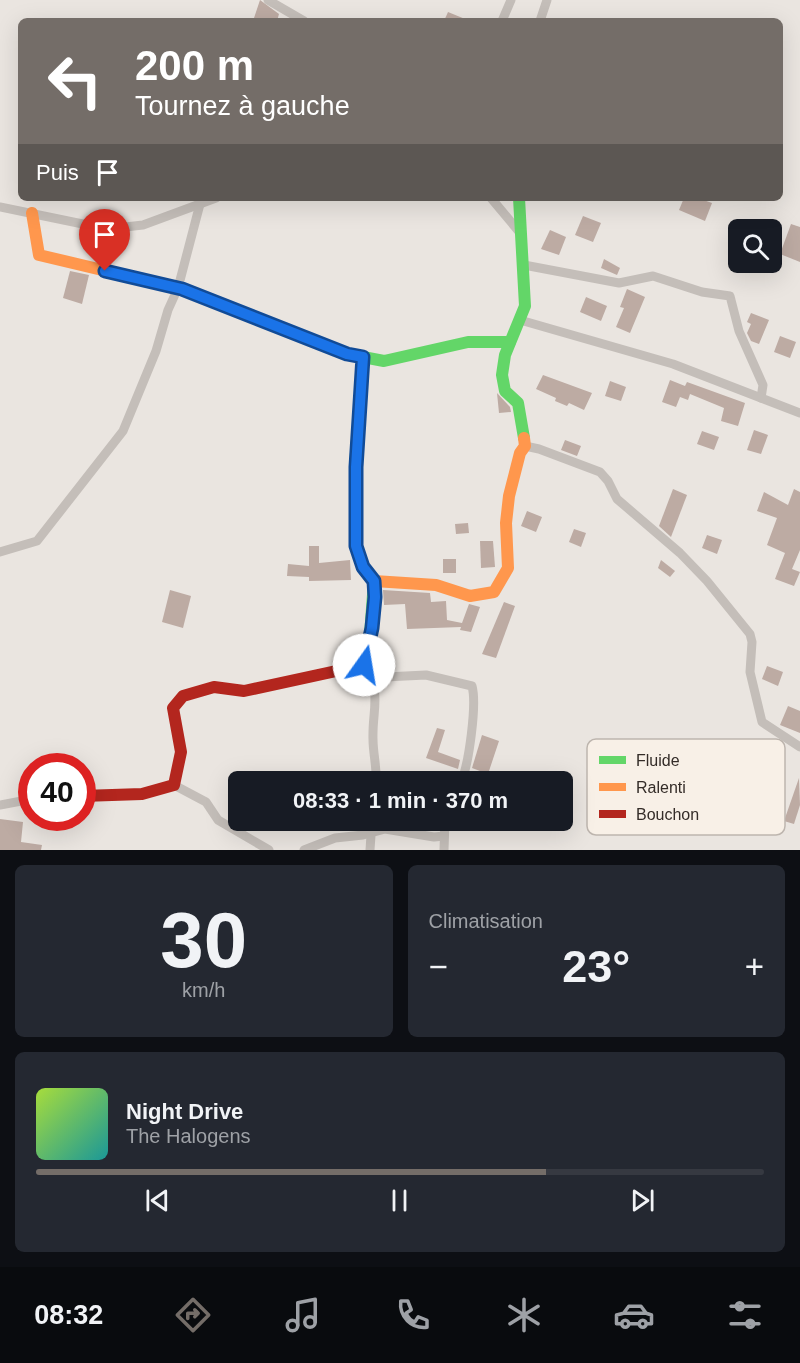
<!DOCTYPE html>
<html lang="fr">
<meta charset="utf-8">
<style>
:root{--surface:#171b24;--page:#242831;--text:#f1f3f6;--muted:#9ea1a6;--line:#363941;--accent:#746d68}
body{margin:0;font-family:Helvetica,sans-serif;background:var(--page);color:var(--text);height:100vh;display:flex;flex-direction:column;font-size:22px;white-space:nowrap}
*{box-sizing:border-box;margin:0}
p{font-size:20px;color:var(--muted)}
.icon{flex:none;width:33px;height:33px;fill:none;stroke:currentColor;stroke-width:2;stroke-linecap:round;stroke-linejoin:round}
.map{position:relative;height:850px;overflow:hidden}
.sheet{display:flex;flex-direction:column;gap:15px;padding:15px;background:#0d0f14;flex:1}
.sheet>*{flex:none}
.banner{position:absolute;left:18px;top:18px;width:765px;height:183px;border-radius:9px;box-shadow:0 6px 24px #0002;background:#746d68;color:#fff;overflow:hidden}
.tools{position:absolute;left:728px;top:219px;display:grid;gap:12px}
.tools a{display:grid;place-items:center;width:54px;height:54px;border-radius:9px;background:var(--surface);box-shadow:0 6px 24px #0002;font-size:30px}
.speed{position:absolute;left:18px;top:753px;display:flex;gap:12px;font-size:30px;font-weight:700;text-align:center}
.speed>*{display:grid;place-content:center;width:78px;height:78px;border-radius:50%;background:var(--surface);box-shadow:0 6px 24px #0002;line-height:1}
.speed .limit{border:9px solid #d22;background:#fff;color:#111}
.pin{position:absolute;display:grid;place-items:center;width:51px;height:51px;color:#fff;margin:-62px -26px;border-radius:50% 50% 50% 0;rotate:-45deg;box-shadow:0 0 6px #0007}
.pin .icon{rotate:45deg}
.me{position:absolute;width:66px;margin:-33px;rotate:13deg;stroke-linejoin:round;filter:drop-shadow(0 0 4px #0008)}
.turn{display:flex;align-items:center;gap:21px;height:126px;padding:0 18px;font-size:27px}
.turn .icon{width:78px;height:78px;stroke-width:2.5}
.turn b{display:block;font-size:42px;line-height:51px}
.then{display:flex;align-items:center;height:57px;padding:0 18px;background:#0003;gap:12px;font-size:22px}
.big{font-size:45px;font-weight:600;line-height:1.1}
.sheet .tile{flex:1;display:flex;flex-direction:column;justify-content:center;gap:9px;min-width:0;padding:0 21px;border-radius:9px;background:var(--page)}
.sheet .dial{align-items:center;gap:0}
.dial b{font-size:78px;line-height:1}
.song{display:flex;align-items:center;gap:18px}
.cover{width:72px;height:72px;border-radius:9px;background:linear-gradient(135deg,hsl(80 70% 55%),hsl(180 70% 35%))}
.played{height:6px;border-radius:3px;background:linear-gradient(90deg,var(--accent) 70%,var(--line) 70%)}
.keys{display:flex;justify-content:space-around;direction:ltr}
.heat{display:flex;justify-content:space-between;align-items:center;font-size:33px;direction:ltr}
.sheet .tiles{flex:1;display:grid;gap:15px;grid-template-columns:1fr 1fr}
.tile:last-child{grid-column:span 2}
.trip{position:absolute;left:228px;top:771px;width:345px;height:60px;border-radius:9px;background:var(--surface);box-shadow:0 6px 24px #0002;font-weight:600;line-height:60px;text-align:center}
.tab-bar{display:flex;height:96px;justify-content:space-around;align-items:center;background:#090b0e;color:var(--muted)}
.tab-bar .icon{width:42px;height:42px}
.tab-bar .active{color:var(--accent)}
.tab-bar b{font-size:27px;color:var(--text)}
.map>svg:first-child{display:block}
.building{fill:#bdaba3}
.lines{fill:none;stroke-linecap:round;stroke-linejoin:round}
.street{stroke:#c4beb9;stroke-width:9}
.fast{stroke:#63d668;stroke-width:12}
.slow{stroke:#ff974d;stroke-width:12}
.jam{stroke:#b3261e;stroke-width:12}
.route-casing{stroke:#114b97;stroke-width:15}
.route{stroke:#1a73e8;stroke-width:10}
.key{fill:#f8f0e7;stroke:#bdb5ae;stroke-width:1.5}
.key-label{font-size:16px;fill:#342c28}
</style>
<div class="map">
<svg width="800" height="850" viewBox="0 0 800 850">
<rect width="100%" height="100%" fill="#eae5e0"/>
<!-- building -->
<g class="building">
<path d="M260,0L279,14L277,21H253Z"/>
<path d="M448,12L470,21H444Z"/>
<path d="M684,198H698L712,203L705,221L679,210Z"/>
<path d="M583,216L601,223L593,242L575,235Z"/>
<path d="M791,224L800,227V262L780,254Z"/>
<path d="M550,230L566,237L559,255L541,249Z"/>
<path d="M604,259L620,268L617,275L601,268Z"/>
<path d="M70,271L89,275L82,304L63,298Z"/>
<path d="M627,289L645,297L630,333L616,327L624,308L620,307Z"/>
<path d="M586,297L607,306L601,321L580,312Z"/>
<path d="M751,313L769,320L759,344L751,341L747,333L751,324L747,322Z"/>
<path d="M780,336L796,342L790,358L774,352Z"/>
<path d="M543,375L592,393L584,410L569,403L567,406L555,401L556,398L536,389Z"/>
<path d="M670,380L685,386L687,382L745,403L738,426L721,421L724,408L690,394L688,400L680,397L676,407L662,402Z"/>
<path d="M610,381L626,387L621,401L605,396Z"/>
<path d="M497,393L510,407L511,412L499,413Z"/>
<path d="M754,430L768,435L761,454L747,450Z"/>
<path d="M702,431L719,437L714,450L697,444Z"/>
<path d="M565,440L581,446L577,456L561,450Z"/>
<path d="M673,489L687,495L671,537L659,526Z"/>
<path d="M794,489L800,492V550L792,569L800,572L794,586L775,579L785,553L767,545L777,518L757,511L764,492L788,505Z"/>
<path d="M527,511L542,517L536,532L521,526Z"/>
<path d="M468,523L469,533L456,534L455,524Z"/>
<path d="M574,529L586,533L581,547L569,542Z"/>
<path d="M707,535L722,540L717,554L702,548Z"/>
<path d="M480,541H493L495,567L481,568Z"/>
<path d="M309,546H319V563L350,560L351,580L309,581V577L287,576L288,564L309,566Z"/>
<rect x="443" y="559" width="13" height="14"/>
<path d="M661,560L675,571L670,577L658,568Z"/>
<path d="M170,590L191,596L183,628L162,622Z"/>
<path d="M383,590L430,593L431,602L446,601L447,620L462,623L469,604L480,607L471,632L460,630L461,627L407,629L405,604L384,605Z"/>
<path d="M504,602L515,606L496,658L482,654Z"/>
<path d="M767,666L783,672L778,686L762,679Z"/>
<path d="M788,706L800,711V733L780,725Z"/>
<path d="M437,728L445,730L438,752L460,760L458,769L426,758Z"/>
<path d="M482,735L499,741L488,774L472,768Z"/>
<path d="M799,778L800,805L794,824L784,821Z"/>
<path d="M0,819L23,822L21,842L42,845L41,850H0Z"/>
</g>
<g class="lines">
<!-- street -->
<g class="street">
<path d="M268,0L304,21"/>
<path d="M502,21L511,0"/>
<path d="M540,21L547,0"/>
<path d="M491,198L521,234"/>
<path d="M0,207L107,229L143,225L216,198"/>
<path d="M524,265L619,283L653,276L702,292L730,296L739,331L763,385L761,398"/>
<path d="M520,320L673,364L800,413"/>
<path d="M525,446L539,449L600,472L608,481L617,499L680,553L707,581L750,634L752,642L750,672L762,722L800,747"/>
<path d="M0,552L37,541L123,431L156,351L168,310L178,288L200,204"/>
<path d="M364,665L385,677L426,675L472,686C477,704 469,764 461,782"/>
<path d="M365,667C382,694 372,710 373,739C373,754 377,767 376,782"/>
<path d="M174,785L206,802L218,820L269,850"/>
<path d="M0,805L32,799"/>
<path d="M304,850L335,838L363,835L385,829L434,837L444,836"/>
<path d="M370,850L372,820"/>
<path d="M444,850L445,820"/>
</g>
<!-- fast -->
<g class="fast">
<path d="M519,198L525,306L505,355L502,375L505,391L518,403L524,438"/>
<path d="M318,343L347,354L384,361L468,342H510"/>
<path d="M363,357L355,467L356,546L363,567L374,581L370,635"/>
</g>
<!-- slow -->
<g class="slow">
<path d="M32,213L39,255L182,289L318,343"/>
<path d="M374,581L436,585L470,596L494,592L508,568L506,523L509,496L520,453L525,446L524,438"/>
</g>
<!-- jam -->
<path class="jam" d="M82,796L142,794L174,785L181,752L173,708L183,696L214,687L244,691L364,665L370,635"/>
</g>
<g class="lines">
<defs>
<path id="route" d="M105,271L182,289L347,354L363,357L356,467V546L363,567L374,581L375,597L372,628L364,665"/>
</defs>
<!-- route casing -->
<use href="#route" class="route-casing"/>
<!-- route -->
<use href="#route" class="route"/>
</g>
<!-- legend -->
<rect x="587" y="739" width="198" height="96" rx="9" class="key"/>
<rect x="599" y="756" width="27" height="8" fill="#63d668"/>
<rect x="599" y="783" width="27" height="8" fill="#ff974d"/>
<rect x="599" y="810" width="27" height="8" fill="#b3261e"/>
<g class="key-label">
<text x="636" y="766">Fluide</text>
<text x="636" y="793">Ralenti</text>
<text x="636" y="820">Bouchon</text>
</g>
</svg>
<div class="tools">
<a><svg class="icon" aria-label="search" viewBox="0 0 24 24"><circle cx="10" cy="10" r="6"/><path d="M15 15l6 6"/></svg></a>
</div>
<div class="speed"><div class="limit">40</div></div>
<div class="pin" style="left:105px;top:271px;background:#d93025"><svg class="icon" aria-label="arrive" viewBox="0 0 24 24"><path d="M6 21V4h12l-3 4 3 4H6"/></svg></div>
<svg class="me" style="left:364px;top:665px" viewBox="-20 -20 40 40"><circle r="19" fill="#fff"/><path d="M0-13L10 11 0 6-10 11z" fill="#1a73e8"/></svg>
<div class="trip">08:33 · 1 min · 370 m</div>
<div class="banner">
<div class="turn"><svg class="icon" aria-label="left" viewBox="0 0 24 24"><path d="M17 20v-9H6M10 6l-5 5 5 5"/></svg><div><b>200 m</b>Tournez à gauche</div></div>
<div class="then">Puis<svg class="icon" aria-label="arrive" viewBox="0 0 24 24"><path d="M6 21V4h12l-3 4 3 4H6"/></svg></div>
</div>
</div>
<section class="sheet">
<div class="tiles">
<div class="tile dial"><b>30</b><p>km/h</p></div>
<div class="tile"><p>Climatisation</p>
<div class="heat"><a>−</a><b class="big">23°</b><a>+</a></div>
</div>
<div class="tile">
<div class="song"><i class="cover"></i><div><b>Night Drive</b><p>The Halogens</p></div></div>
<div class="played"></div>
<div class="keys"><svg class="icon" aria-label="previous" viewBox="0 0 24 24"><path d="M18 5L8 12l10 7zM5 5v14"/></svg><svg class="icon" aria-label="pause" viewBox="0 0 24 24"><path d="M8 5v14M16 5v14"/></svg><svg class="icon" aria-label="next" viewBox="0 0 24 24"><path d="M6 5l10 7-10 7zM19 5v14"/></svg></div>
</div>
</div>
</section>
<nav class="tab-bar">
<b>08:32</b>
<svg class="icon active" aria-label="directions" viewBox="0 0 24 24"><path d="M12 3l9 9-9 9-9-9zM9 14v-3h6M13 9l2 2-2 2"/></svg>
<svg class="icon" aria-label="music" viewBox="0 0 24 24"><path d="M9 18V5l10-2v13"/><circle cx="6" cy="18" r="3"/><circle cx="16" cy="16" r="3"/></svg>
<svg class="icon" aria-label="phone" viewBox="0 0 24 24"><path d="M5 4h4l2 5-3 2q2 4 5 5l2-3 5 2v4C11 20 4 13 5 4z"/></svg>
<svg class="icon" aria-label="climate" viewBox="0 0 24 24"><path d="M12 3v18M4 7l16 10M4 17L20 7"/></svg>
<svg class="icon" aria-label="car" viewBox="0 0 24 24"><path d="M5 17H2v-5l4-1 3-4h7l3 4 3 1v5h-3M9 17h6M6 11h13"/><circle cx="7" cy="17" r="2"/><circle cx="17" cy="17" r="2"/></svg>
<svg class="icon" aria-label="filters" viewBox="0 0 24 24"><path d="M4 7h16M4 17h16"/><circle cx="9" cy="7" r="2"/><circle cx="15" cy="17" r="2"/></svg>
</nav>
